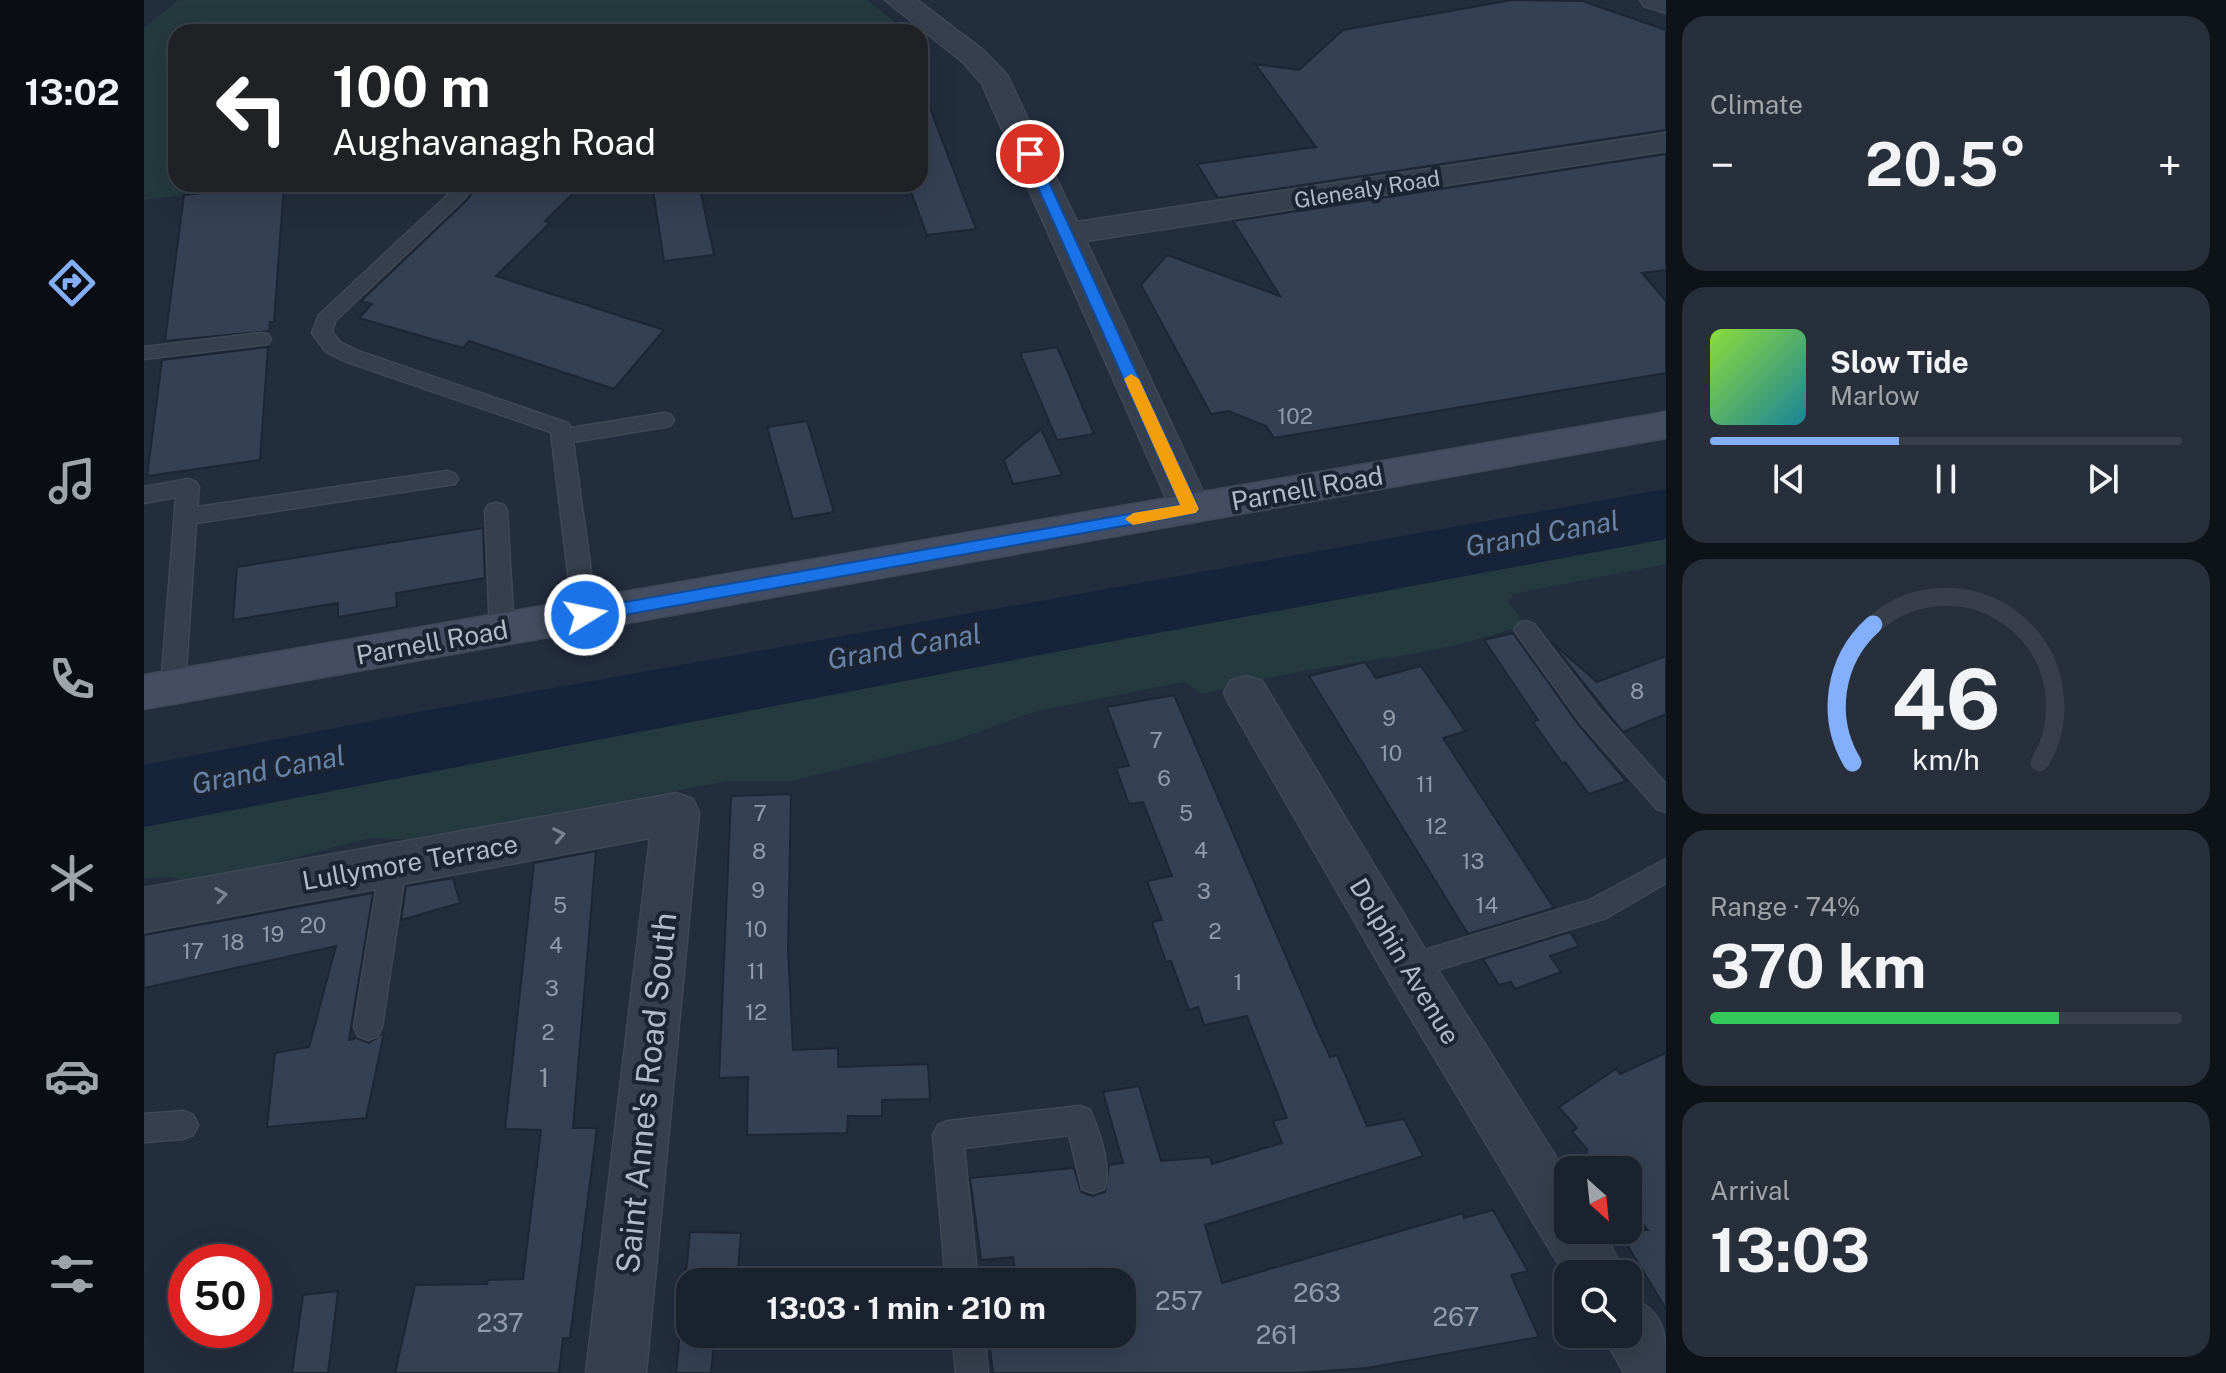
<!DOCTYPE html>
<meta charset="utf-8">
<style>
:root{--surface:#1a222e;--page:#272f3a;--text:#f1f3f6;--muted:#9fa4aa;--line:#383f4a;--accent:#84affb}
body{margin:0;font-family:"Public Sans",sans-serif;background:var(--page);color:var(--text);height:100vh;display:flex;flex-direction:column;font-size:30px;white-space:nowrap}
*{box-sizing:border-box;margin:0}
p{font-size:26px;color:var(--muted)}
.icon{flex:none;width:44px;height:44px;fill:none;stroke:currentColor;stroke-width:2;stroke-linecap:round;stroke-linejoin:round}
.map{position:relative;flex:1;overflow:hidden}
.panel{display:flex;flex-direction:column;gap:16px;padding:16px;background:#0e1319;width:560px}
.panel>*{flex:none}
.banner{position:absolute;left:24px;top:24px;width:760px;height:168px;border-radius:24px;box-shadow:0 8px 32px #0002,0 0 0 2px var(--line);background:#202124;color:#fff;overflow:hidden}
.needle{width:52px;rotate:153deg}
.tools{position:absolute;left:1410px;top:1156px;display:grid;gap:16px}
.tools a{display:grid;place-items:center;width:88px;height:88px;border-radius:16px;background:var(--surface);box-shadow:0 8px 32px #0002,0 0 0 2px var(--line);font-size:40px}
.speed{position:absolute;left:24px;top:1244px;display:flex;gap:16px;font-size:40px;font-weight:700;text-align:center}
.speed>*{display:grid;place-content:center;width:104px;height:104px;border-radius:50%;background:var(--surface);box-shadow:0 8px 32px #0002,0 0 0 2px var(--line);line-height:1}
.speed .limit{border:12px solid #d22;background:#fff;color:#111}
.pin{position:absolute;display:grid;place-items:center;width:68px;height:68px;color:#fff;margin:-34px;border:4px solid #fff;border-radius:50%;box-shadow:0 2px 8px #0007}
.me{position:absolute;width:88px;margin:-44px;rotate:80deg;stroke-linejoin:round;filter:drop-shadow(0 0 6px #0008)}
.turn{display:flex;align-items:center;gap:28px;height:168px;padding:0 32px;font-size:36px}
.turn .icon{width:104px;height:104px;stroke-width:2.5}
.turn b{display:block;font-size:56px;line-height:68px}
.big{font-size:60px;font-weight:700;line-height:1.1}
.panel .tile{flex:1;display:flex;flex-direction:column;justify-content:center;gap:12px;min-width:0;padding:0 28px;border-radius:24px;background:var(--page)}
.panel .dial{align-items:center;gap:0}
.dial svg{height:208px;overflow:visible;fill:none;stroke:var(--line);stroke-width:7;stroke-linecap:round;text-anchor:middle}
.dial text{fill:var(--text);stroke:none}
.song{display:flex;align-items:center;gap:24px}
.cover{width:96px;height:96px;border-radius:12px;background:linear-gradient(135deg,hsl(90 70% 55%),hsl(190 70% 35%))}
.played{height:8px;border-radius:4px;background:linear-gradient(90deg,var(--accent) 40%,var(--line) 40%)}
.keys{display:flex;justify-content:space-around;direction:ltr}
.heat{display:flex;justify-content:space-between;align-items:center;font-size:44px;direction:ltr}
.charge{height:12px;border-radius:6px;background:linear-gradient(90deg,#34c759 74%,var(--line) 0)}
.trip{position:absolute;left:532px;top:1268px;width:460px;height:80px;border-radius:24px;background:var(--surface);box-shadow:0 8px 32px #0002,0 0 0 2px var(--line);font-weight:700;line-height:80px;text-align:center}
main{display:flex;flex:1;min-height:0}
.menu{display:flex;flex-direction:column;width:144px;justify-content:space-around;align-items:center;background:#0a0e12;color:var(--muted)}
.menu .icon{width:56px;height:56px}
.menu .selected{color:var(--accent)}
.menu b{font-size:36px;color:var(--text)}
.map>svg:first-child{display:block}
.green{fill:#243a3e}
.water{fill:#15243b}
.building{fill:#344153;stroke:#1d2634;stroke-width:2}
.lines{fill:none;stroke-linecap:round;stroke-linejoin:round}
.service-casing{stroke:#3f4856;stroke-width:3}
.minor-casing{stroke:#3f4856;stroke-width:3}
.secondary-casing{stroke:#3f4856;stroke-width:3}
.service{fill:#363f4d;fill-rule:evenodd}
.minor{fill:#363f4d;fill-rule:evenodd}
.secondary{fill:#444e60;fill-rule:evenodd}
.oneway{stroke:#7a8391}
.route{fill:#1a73e8;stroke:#114b97;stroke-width:2}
.slow{fill:#f59e0b}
.labels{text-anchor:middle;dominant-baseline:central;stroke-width:8;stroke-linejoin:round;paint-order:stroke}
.far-street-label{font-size:22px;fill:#b2bac8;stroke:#1b2432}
.number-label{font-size:22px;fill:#909aa9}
.street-label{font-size:26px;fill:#b2bac8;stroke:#1b2432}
.near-number-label{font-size:26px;fill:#909aa9}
.water-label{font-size:28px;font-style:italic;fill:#6983a8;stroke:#1b2432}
.near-street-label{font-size:32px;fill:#b2bac8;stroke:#1b2432}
</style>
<main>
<nav class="menu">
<b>13:02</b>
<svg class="icon selected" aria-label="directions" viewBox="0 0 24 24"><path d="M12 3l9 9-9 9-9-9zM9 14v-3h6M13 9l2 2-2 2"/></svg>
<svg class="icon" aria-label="music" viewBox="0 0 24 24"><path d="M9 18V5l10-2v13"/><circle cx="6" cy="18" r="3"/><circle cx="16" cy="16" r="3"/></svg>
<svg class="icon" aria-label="phone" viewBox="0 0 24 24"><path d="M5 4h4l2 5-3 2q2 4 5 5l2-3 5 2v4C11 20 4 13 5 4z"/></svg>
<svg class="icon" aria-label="climate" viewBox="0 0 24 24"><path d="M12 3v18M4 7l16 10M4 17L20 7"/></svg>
<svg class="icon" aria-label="car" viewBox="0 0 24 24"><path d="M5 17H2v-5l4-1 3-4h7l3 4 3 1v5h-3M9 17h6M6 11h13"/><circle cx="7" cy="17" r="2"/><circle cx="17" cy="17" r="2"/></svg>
<svg class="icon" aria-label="filters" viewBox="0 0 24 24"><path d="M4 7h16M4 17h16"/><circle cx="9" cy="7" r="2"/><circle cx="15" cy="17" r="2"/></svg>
</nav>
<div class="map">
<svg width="1522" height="1373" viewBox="0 0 1522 1373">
<rect width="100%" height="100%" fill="#222d3d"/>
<!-- green -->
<g class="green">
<path d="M34,0H723L763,32H32V184H132L0,200V28Z"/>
<path d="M1522,539V564L1370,594L1364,602L1381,624C1309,652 1241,657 1166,670C1129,676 1093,686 1058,694L1040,682L893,711L809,741L648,781H584L270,840L226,838L53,883L26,877L0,878V827L948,645Z"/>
</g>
<!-- water -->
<path class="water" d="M1522,489V539L948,645L0,827V765L280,711Z"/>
<!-- building -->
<g class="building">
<path d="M1368,0L1438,1L1522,30V130L1074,198L1053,164L1172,147L1111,64L1155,70L1199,30Z"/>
<path d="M779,90L832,229L783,235L764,184H776V91Z"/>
<path d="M1522,154V270L1498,273L1522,301V373L1130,438L1122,426L1084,411L1067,414L997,285L1023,255L1136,296L1089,221Z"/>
<path d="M140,184L130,322H126L125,331L21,341L40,195Z"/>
<path d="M335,184H439L401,221L406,223L352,276L520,330L470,389L325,341L319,348L215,318L228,304L217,301L322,201Z"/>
<path d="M508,184H555L570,255L520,261Z"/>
<path d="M124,347L116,460L3,476L18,360Z"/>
<path d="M913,347L926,377L950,434L913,440L876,353Z"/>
<path d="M663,421L690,512L649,519L623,427Z"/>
<path d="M897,429L918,475L869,484L860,460Z"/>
<path d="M339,528L341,578L252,593L253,607L194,617V603L89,620L93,567Z"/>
<path d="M1369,633L1434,724L1482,781L1445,794L1421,762L1418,763L1389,722L1394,720L1340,640Z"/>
<path d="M1407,642L1453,682L1522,656V714L1479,732Z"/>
<path d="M1221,662L1232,678L1277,666L1321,731L1299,738L1410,908L1324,934L1165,676Z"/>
<path d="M1030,695L1173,1029L1186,1057L1193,1055L1223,1126L1260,1119L1279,1156L1061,1225L1078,1283L1319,1213L1320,1218L1349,1210L1384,1271L1367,1275L1395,1337L1223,1368L1154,1373H849L844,1334H978V1282H873L869,1257L837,1260L826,1178L930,1168L937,1192L948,1196L961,1192L965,1165L979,1163L959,1092L995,1086L1017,1161L1066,1157L1068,1164L1138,1143L1129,1121L1143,1118L1103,1016L1060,1025L1054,1007L1045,1010L1027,961L1022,962L1008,922L1018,920L1003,881L1028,876L999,802L985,804L972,768L985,766L963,707Z"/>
<path d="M647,794L644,949L649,1050L694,1048V1067L784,1064L786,1099L738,1100V1116H704L703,1133L603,1135L604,1077L575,1078L587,796Z"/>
<path d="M452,851L429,1128H453L426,1338H419L415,1373H251L271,1285L343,1284L344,1280L379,1279L397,1130L361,1129L390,863Z"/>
<path d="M309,878L316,903L257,920L262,886Z"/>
<path d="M229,893L205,1040L212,1038L225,1043L240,1033L222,1118L123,1127L131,1053L165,1047L192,946L0,988V935Z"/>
<path d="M1426,932L1435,946L1406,956L1417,972L1371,989L1367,982L1355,985L1339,959Z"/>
<path d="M1522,1053V1309L1474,1230H1504L1484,1206V1170H1454L1442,1156L1443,1149L1428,1132L1433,1128L1415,1107L1472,1069L1476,1074Z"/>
<path d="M546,1232L597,1233L593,1282H546V1334H571L567,1373H532Z"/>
<path d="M194,1291L184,1373H148L159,1295Z"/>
</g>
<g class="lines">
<defs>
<g id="service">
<path d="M314,190L323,195L320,199L191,321L188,332L196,342L214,351L424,423L427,428L520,413L527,415L530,420L527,425L520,427L429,442L453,615L449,621L441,624L433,621L429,615L407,432L200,361L182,352L168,333L175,315L308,191Z"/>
<path d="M117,333L124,334L127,339L124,344L0,359V347Z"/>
<path d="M303,471L311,474L314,479L311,484L52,523L41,686L37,693L29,695L21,693L17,686L32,497L0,503V487L44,479L52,482L55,487L53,507Z"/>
<path d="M352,503L360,505L363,511L370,630L366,636L358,639L350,636L346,630L341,511L344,505Z"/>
<path d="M1382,621L1390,624L1454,708L1522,784V812L1513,809L1436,722L1370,630L1374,624Z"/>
<path d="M249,855L258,858L262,866L238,1027L234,1036L224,1040L214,1036L210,1027L236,866L240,858Z"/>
<path d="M1522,859V883L1462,918L1264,979L1254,976L1250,967L1254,958L1264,955L1446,900Z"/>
<path d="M936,1106L946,1110C955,1130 968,1168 960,1189L949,1193L938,1189L925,1135L820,1148L834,1282H802L789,1135L794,1125L804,1121Z"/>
<path d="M39,1111L49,1115L54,1125L49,1135L39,1139L0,1142V1114Z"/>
<path d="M808,1334H840L844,1373H812Z"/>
</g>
<g id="minor">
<path d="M741,0H773L839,50L863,75L933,222L1522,133V151L942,241L1067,509L1061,519L1047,523L1033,519L1027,509L838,84L819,62Z"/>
<path d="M1496,0H1522V13L1500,6Z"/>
<path d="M1102,676L1118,681L1282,951L1424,1176V1230H1458L1482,1274H1424V1280L1246,983L1086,705L1080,693L1086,681Z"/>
<path d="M532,793L549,799L555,813L502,1373H442L506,838L0,932V888Z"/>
<path d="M1484,1296C1522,1312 1522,1334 1522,1373H1480L1458,1334H1484Z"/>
</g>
<path id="secondary" d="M1522,412V438L0,709V675Z"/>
</defs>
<!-- service casing -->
<use href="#service" class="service-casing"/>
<!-- minor casing -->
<use href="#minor" class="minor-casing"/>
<!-- secondary casing -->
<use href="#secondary" class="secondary-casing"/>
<!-- service -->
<use href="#service" class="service"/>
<!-- minor -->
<use href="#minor" class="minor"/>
<!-- secondary -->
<use href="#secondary" class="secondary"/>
</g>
<!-- one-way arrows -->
<defs><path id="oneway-chevron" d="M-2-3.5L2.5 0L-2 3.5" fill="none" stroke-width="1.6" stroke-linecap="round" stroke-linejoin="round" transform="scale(2)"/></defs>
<g class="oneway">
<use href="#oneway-chevron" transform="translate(415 835) rotate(-11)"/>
<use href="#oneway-chevron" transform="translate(77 895) rotate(-9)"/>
</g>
<!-- route -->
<path class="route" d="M881,151L892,154L1055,509L1052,513L441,622L435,620L433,615L435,610L441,609L1036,505L879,154Z"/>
<!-- slow -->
<path class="slow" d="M987,374L995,379L1055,509L1052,513L989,525L981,519L989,513L1036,505L980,379Z"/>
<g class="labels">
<!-- far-street labels -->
<g class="far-street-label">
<text transform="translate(1223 189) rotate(-9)">Glenealy Road</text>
</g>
<!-- number labels -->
<g class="number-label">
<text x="1151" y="416">102</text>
<text x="1493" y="691">8</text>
<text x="1245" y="718">9</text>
<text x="1012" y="740">7</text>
<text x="1247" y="753">10</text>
<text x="1020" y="778">6</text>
<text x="1281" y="784">11</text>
<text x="616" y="813">7</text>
<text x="1042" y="813">5</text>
<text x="1292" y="826">12</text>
<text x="1057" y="850">4</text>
<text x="615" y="851">8</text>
<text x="1329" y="861">13</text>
<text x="614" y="890">9</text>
<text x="1060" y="891">3</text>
<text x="416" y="905">5</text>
<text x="1343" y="905">14</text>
<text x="169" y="925">20</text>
<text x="612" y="929">10</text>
<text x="1071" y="931">2</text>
<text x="129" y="934">19</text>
<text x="89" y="942">18</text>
<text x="412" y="945">4</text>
<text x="49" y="951">17</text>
<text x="612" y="971">11</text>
<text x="1094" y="982">1</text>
<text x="408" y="988">3</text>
<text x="612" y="1012">12</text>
<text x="404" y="1032">2</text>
</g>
<!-- street labels -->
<g class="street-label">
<text transform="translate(1163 488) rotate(-10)">Parnell Road</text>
<text transform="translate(288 642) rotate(-10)">Parnell Road</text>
<text transform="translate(266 862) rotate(-10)">Lullymore Terrace</text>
<text transform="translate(1261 961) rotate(59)">Dolphin Avenue</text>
</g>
<!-- near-number labels -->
<g class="near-number-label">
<text x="400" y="1077">1</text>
<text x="1173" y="1292">263</text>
<text x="1035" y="1300">257</text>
<text x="1312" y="1316">267</text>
<text x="356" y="1322">237</text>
<text x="1133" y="1334">261</text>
</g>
<!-- water labels -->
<g class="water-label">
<text transform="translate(1398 533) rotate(-10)">Grand Canal</text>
<text transform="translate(760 646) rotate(-10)">Grand Canal</text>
<text transform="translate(124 769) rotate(-11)">Grand Canal</text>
</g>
<!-- near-street labels -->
<g class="near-street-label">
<text transform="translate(502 1093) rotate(-84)">Saint Anne's Road South</text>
</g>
</g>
</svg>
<div class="tools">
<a><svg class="needle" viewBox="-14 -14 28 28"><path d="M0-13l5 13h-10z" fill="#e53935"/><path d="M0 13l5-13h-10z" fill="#9fa4aa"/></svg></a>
<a><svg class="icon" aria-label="search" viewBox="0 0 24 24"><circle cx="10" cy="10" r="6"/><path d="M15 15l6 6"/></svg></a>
</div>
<div class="speed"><div class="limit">50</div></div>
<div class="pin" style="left:886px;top:154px;background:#d93025"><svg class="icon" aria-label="arrive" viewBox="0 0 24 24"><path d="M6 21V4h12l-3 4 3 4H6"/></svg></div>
<svg class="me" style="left:441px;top:615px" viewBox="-20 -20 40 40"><circle r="17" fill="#1a73e8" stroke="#fff" stroke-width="3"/><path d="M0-11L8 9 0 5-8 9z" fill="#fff"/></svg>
<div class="trip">13:03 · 1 min · 210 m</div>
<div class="banner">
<div class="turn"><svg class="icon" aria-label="left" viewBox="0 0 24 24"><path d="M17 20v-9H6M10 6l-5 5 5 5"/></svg><div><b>100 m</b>Aughavanagh Road</div></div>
</div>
</div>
<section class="panel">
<div class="tile"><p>Climate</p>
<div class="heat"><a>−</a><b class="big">20.5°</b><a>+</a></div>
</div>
<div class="tile">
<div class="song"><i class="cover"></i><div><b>Slow Tide</b><p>Marlow</p></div></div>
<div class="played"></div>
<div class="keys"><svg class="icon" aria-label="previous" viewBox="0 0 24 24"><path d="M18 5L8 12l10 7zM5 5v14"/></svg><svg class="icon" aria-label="pause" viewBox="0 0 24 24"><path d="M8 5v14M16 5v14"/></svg><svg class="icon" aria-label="next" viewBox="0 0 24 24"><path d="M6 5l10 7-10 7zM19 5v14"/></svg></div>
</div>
<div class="tile dial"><svg viewBox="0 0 100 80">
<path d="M14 69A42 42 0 1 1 86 69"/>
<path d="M14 69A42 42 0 0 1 22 16" stroke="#84affb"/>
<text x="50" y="56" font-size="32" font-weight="700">46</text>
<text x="50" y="72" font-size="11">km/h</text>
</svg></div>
<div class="tile"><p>Range · 74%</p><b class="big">370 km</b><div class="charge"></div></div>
<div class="tile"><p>Arrival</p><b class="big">13:03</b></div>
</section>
</main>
